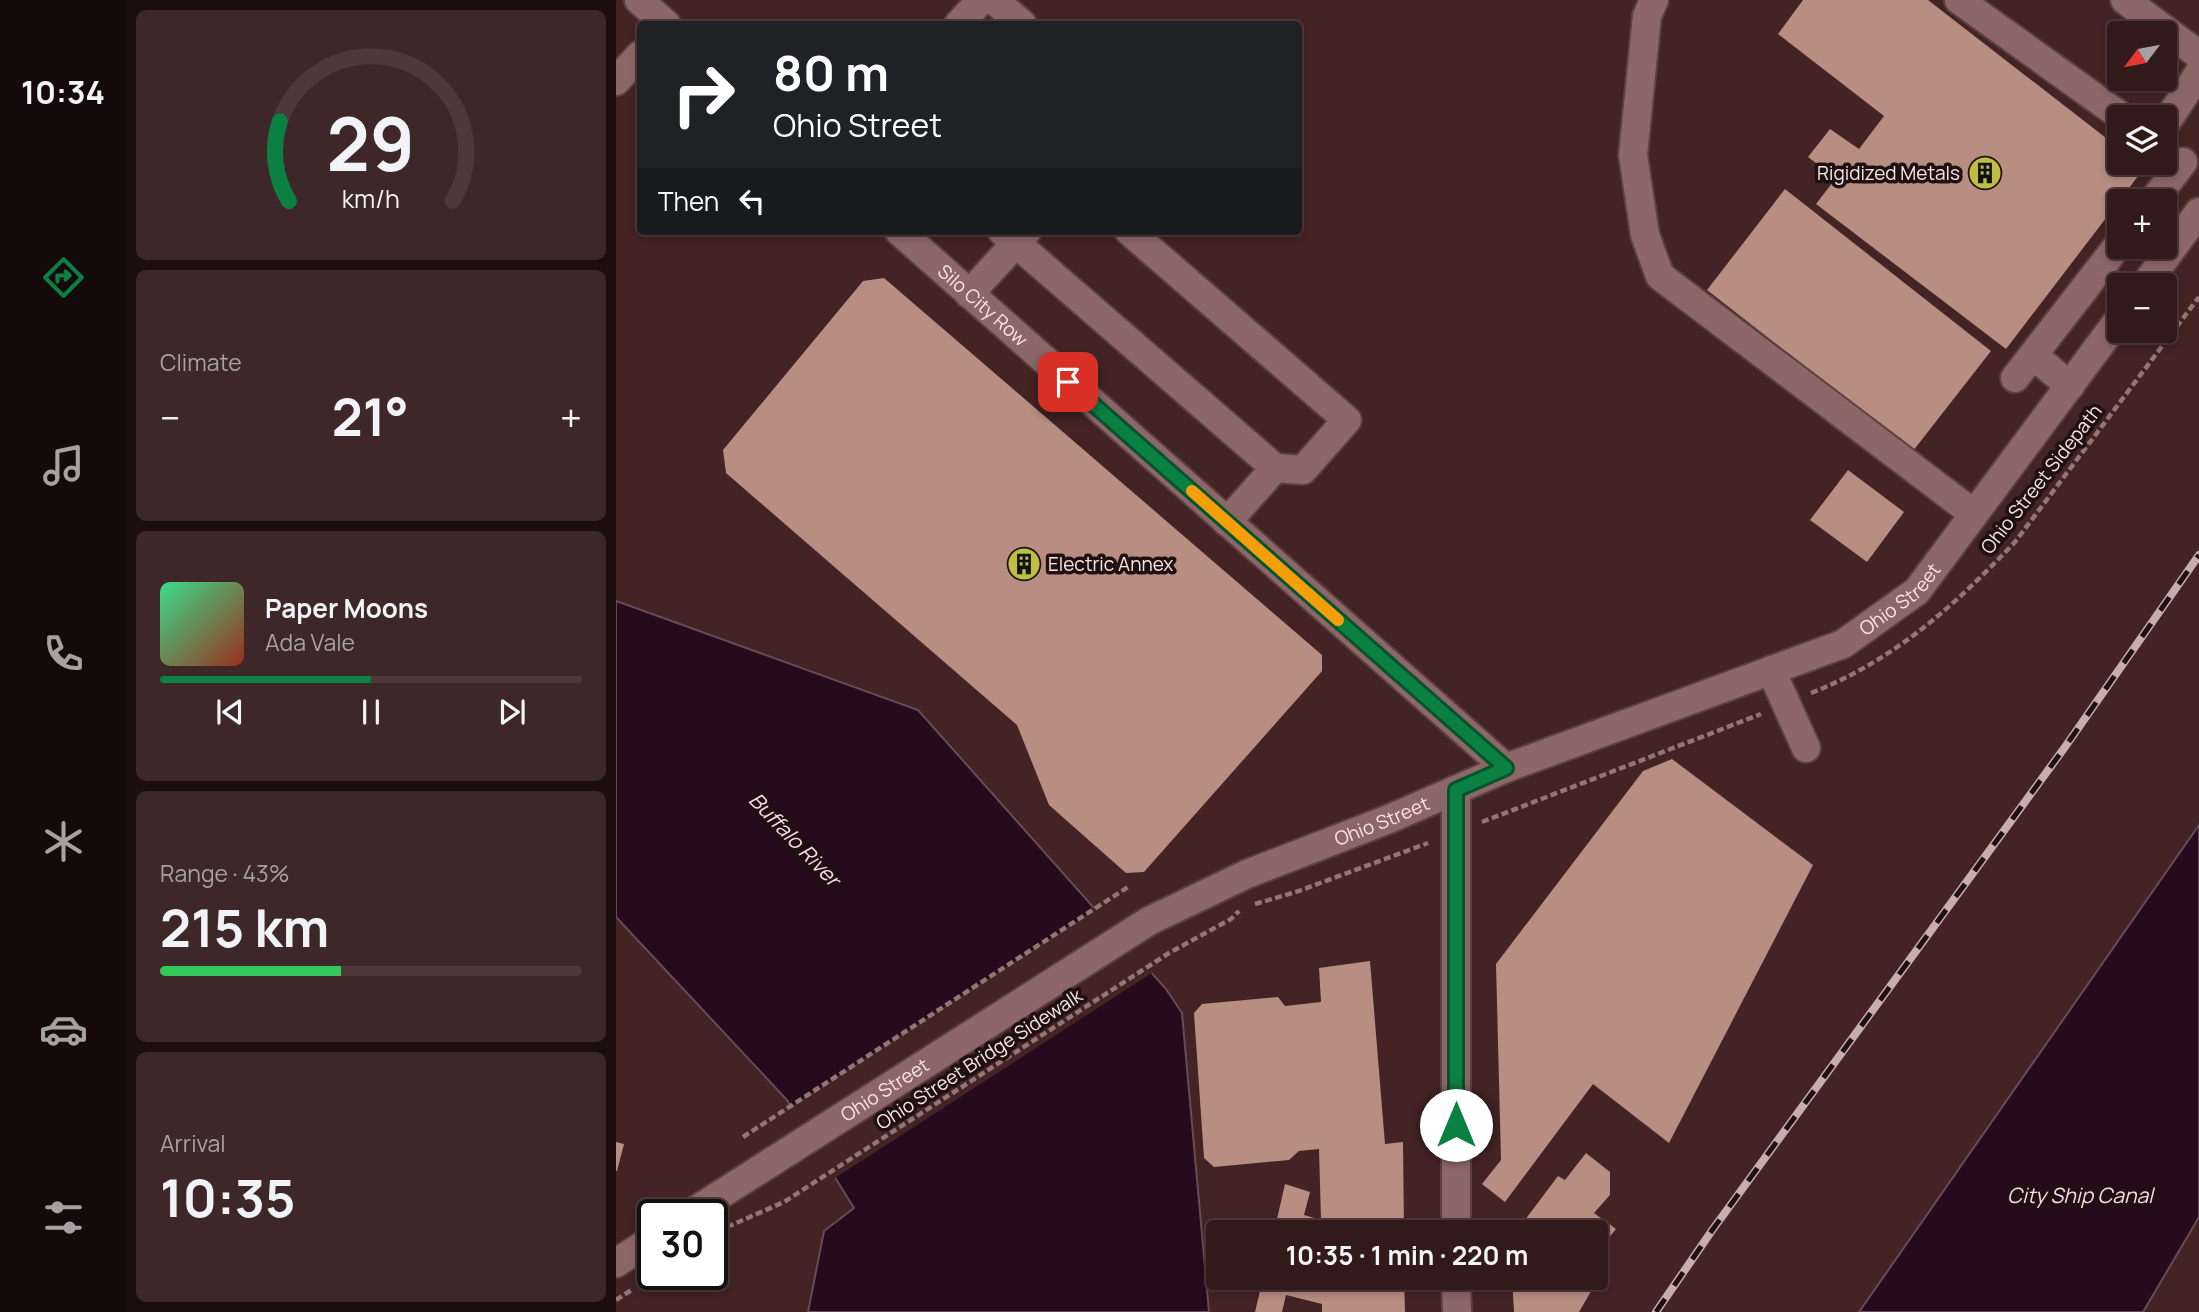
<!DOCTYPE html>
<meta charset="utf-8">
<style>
:root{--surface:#321a1b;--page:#3d2728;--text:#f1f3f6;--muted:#a8a1a3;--line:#4d383a;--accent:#0b8043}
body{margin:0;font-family:Manrope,sans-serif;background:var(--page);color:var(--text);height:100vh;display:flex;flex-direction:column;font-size:26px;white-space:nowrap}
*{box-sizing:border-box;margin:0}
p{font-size:23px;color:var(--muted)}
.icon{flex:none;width:38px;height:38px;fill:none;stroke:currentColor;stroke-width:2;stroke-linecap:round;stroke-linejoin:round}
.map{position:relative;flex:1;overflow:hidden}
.sheet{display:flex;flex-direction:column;gap:10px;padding:10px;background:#1c0e0f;width:490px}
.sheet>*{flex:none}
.top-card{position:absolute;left:21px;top:21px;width:665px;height:214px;border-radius:7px;box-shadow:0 4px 10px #0003,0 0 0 2px var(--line);background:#202124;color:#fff;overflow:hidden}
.needle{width:46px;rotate:238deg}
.buttons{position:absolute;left:1491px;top:21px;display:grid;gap:14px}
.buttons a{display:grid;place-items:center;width:70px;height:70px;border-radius:7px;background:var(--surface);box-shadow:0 4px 10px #0003,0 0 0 2px var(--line);font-size:35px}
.speed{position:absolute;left:21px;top:1199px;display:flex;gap:14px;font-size:35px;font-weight:700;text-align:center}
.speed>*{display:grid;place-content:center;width:91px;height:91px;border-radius:50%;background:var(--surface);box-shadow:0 4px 10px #0003,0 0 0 2px var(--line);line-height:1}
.speed .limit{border:4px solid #111;border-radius:10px;background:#fff;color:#111}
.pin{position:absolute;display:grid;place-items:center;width:60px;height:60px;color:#fff;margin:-30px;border-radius:14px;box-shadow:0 4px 10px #0006}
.me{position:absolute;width:77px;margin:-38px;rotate:0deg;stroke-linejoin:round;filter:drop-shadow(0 0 5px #0008)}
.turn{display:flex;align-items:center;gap:24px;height:147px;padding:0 21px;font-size:32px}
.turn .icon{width:91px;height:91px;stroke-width:2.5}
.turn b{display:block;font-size:49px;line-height:60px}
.then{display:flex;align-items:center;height:66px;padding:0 21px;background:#0003;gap:14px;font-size:26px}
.big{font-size:52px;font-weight:700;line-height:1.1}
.sheet .widget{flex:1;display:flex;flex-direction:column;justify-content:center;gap:10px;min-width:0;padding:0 24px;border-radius:10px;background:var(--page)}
.sheet .dial{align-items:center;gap:0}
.dial svg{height:182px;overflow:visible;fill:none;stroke:var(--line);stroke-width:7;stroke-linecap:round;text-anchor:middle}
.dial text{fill:var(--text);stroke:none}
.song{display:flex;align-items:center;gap:21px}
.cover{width:84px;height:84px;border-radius:10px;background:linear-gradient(135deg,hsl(150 70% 55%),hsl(10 70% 35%))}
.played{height:7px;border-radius:4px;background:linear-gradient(90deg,var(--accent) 50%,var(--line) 50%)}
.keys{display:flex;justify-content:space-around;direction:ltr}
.heat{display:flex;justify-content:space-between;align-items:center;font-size:38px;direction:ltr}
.charge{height:10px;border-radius:5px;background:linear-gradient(90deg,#34c759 43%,var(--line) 0)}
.trip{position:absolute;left:590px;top:1220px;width:402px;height:70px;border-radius:7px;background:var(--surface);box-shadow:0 4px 10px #0003,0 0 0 2px var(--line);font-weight:700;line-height:70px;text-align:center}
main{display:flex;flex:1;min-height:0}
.tab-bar{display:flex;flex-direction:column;width:126px;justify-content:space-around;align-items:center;background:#140a0b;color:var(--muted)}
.tab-bar .icon{width:49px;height:49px}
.tab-bar .current{color:var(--accent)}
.tab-bar b{font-size:32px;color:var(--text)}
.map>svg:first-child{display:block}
.water{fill:#260b1c;stroke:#664c58;stroke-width:2}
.pier{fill:#432324}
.building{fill:#b78e81}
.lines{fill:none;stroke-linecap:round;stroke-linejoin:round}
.minor-casing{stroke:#5b3f41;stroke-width:32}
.path{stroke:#927676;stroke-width:4.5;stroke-dasharray:7 3.5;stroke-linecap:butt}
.minor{stroke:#8d6767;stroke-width:28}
.rail-casing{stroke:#c7aead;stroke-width:8}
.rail{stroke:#201111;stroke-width:5;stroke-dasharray:16;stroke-linecap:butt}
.route-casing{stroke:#07532c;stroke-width:18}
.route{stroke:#0b8043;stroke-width:12}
.slow{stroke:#f59e0b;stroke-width:12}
.labels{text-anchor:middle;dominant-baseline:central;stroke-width:7;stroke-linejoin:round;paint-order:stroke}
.poi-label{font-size:19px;fill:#fbe5e4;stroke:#201111;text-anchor:end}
.street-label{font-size:19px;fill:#fbe5e4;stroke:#201111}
.water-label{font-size:21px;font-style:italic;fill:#fcd6ec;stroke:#201111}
</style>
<main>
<nav class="tab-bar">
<b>10:34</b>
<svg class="icon current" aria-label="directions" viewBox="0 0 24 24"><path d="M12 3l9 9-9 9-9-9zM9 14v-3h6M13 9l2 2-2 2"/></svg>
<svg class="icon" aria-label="music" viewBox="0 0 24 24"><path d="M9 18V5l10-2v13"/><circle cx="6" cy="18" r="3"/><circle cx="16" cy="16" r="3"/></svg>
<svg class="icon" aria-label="phone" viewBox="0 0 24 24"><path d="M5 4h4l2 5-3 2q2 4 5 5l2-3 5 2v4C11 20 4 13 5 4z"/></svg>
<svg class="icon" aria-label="climate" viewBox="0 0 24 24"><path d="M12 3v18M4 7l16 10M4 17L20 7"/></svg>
<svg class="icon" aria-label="car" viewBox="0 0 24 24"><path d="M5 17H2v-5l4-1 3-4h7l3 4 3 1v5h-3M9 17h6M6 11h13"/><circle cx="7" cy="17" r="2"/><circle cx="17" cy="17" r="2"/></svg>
<svg class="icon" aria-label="filters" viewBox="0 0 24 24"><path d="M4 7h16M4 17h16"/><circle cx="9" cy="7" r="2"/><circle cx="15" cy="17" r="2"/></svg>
</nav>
<section class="sheet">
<div class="widget dial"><svg viewBox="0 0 100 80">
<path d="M14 69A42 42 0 1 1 86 69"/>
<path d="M14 69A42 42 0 0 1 10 34" stroke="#0b8043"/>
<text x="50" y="56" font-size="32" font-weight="700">29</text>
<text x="50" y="72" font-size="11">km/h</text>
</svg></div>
<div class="widget"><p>Climate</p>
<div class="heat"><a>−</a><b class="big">21°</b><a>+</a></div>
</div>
<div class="widget">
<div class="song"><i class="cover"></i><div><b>Paper Moons</b><p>Ada Vale</p></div></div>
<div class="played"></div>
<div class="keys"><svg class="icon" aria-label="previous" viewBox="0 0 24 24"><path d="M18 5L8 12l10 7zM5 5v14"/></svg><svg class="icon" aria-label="pause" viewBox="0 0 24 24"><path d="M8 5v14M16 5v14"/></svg><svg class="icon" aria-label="next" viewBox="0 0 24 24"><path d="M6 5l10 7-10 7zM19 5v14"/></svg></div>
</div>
<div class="widget"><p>Range · 43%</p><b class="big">215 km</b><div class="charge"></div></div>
<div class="widget"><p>Arrival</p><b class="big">10:35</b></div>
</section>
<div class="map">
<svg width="1583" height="1312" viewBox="0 0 1583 1312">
<rect width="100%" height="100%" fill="#432324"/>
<!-- water -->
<g class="water">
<path d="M0,601L302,710L550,989L566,1013L593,1312H192L208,1231L238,1208L171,1100L0,917Z"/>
<path d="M1583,825V1217L1527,1312H1243Z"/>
</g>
<!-- pier -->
<path class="pier" d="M482,907L539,971L216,1180L172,1108Z"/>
<!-- building -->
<g class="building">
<path d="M1187,0H1312L1503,148V163H1523L1529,167L1390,349L1200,204L1220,178L1192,157L1214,129L1243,149L1268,116L1162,34Z"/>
<path d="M1169,189L1375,351L1297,451L1091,290Z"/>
<path d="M268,278L706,655V671L528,872L510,873L433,805L401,725L110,473L107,450L247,281Z"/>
<path d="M1232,470L1288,512L1251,562L1194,520Z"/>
<path d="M1056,759L1197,865L1053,1143L977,1084L889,1202L866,1184L885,1160L880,964L1027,771Z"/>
<path d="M754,961L769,1144L787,1142L788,1232H658L669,1184L694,1192L688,1215L705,1220L703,1149L683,1151L673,1160L598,1167L588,1158L578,1013L586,1004L662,997L669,1006L705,1002L703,968Z"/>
<path d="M0,1142L8,1144L1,1171H0Z"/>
<path d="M970,1153L994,1172V1195L978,1213L1000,1229L985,1247L987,1271L963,1312H898L896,1278H980V1232H900L942,1176L949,1180Z"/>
<path d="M647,1278H788L789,1312H706V1304L670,1295L666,1312H639Z"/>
</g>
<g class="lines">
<defs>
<g id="minor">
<path d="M23,0L50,24"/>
<path d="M378,0L406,24"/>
<path d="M1038,0L1031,16L1017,155L1029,235L1044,276L1358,514"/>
<path d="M1343,0L1506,117"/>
<path d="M1509,0L1583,55"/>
<path d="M343,24L365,0"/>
<path d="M0,81L24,55"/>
<path d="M1549,124L1583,73"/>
<path d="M1537,201L1567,162"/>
<path id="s1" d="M283,231L890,768"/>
<path d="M386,231L659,468L611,522"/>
<path d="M513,231L731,420L687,470L659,468"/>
<path d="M1529,285L1583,212"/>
<path d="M353,294L411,231"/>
<path d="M1417,355L1454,386"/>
<path d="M1399,378L1503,244"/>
<path d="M1155,670L1190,748"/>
<path id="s2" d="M74,1214L533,921L631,874L773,819L890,768L1227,644L1301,591L1503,319"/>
<path d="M840,1232V790"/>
<path d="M0,1263L37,1239"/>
<path d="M840,1278L841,1312"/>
</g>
</defs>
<!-- minor casing -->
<use href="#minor" class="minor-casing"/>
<!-- path -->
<g class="path">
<path d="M1195,693C1279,660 1338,606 1399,542L1583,297"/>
<path d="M866,822L1145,714"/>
<path d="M639,904L680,892L812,843"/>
<path d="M127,1137L512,887"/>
<path d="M111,1227L168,1202L553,953L615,919L623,911"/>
<path d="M0,1300L17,1289"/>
</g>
<!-- minor -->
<use href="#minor" class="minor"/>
<defs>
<path id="rail" d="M1040,1312L1097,1229L1449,747L1583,555"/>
</defs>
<!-- rail casing -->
<use href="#rail" class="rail-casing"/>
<!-- rail -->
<use href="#rail" class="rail"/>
</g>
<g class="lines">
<defs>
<path id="route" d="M452,382L890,768L840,790V1125"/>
</defs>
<!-- route casing -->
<use href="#route" class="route-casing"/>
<!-- route -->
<use href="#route" class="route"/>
<!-- slow -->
<path class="slow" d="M576,491L722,620"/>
</g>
<!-- icons -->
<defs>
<symbol id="building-disc" viewBox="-11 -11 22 22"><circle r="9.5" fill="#bebf42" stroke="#201111"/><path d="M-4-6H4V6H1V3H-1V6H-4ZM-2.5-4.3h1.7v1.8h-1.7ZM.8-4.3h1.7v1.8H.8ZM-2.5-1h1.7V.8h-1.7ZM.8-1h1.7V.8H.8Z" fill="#111"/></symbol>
</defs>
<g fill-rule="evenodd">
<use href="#building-disc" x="1350" y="154" width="38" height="38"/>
<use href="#building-disc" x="389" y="545" width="38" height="38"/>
</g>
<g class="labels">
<!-- poi labels -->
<g class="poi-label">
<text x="1344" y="173">Rigidized Metals</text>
<text x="432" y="564" text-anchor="start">Electric Annex</text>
</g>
<!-- street labels -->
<g class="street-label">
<text stroke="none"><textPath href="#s1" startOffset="112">Silo City Row</textPath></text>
<text transform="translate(1425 479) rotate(-52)">Ohio Street Sidepath</text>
<text stroke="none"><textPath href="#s2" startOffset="1365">Ohio Street</textPath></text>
<text stroke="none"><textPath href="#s2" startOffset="798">Ohio Street</textPath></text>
<text transform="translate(363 1059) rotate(-33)">Ohio Street Bridge Sidewalk</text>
<text stroke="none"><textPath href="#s2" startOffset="231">Ohio Street</textPath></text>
</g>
<!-- water labels -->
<g class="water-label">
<text transform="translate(179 839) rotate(46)">Buffalo River</text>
<text x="1464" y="1195">City Ship Canal</text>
</g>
</g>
</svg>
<div class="buttons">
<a><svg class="needle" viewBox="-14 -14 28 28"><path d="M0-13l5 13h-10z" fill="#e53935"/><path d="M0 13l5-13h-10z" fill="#a8a1a3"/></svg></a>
<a><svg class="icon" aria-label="layers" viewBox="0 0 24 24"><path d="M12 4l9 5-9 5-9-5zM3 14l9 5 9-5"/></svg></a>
<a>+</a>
<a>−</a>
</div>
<div class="speed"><div class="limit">30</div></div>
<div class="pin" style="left:452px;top:382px;background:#d93025"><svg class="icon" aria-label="arrive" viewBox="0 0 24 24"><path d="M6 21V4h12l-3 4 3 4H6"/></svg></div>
<svg class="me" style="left:840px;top:1125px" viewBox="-20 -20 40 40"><circle r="19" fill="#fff"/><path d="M0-13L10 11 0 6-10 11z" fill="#0b8043"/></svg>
<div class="trip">10:35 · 1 min · 220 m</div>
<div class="top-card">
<div class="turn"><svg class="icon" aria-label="right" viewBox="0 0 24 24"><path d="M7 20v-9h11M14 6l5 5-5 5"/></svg><div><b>80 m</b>Ohio Street</div></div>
<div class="then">Then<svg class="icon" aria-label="left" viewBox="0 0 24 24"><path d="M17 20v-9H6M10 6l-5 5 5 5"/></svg></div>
</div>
</div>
</main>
